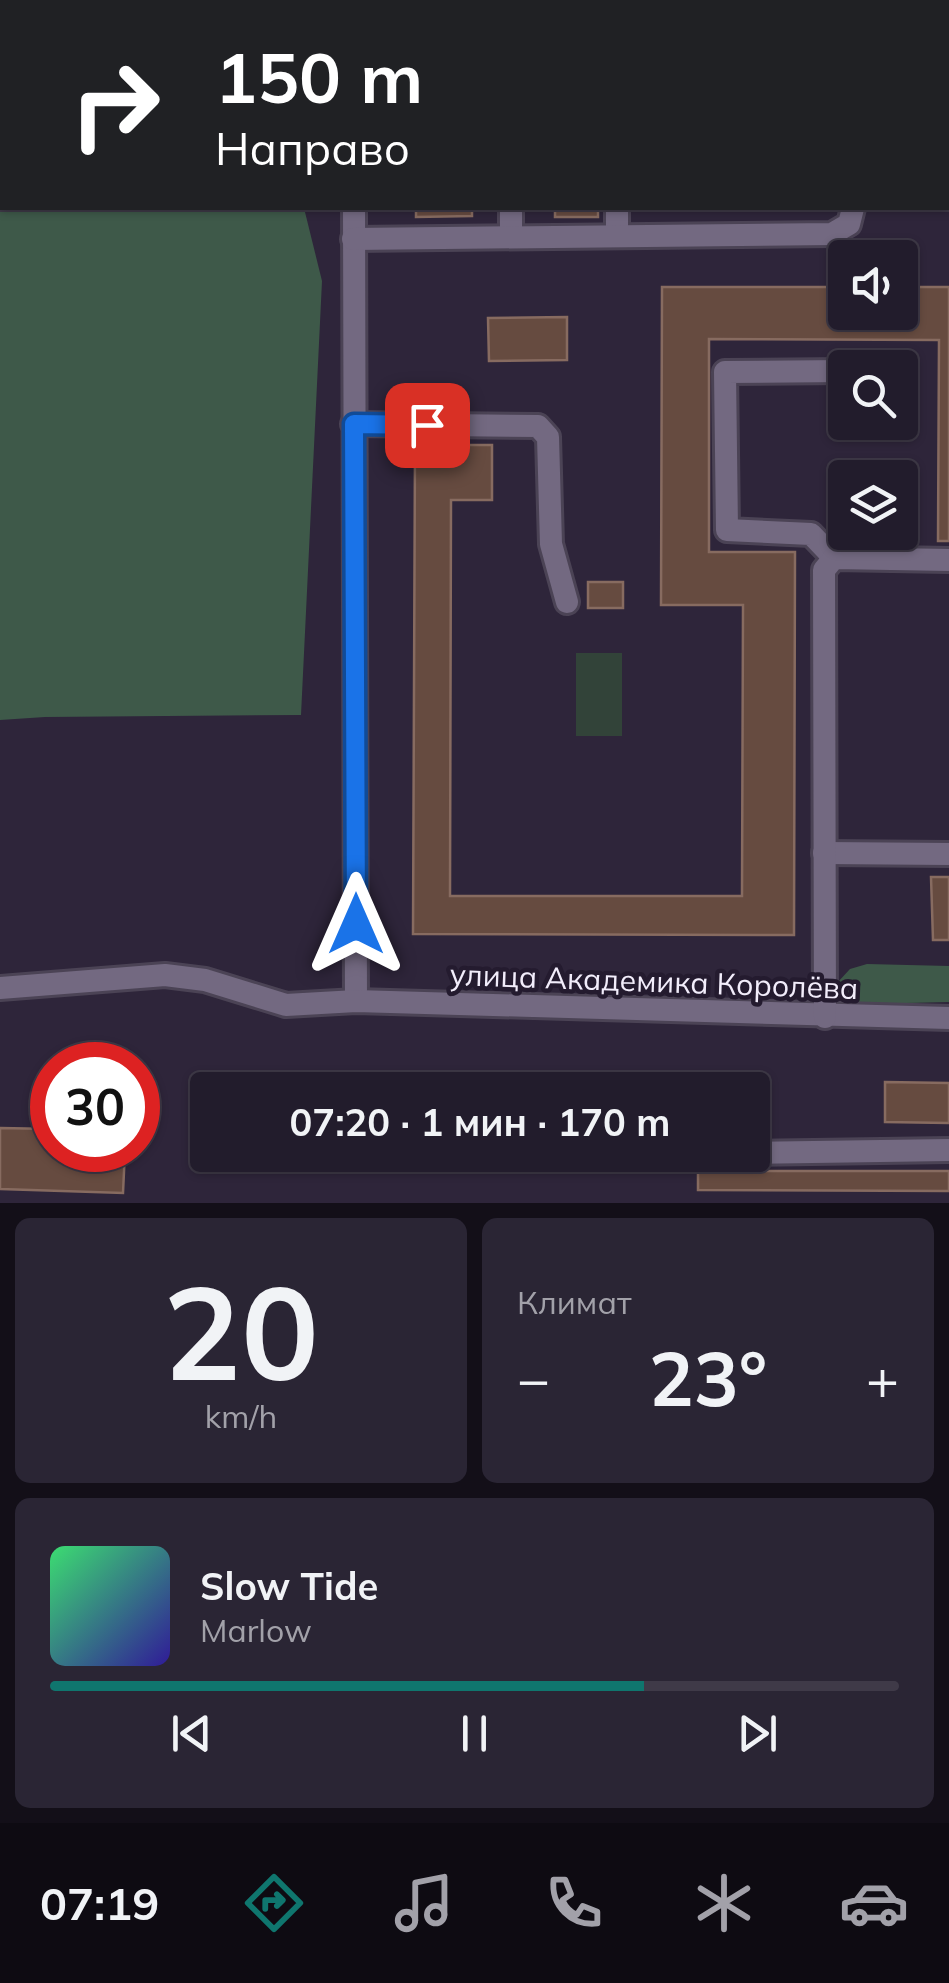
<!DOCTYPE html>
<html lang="ru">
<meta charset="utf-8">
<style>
:root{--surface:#221c2c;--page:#2a2534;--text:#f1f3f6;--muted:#a2a1a9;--line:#3f3a48;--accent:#0f766e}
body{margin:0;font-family:Mulish,sans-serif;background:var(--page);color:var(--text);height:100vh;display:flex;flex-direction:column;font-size:38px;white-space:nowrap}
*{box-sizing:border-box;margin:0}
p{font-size:32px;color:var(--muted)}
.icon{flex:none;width:55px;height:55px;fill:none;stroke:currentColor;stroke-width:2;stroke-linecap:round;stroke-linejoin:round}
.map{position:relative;height:1203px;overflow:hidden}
.panel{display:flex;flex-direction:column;gap:15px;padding:15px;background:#130f18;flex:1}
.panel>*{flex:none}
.banner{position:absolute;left:0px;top:0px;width:950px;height:210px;box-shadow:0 2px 8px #0004,0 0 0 2px var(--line);background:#202124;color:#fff;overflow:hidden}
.tools{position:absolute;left:828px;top:240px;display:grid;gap:20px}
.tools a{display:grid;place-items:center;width:90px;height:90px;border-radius:10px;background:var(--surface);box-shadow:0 2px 8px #0004,0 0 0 2px var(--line);font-size:50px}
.speed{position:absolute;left:30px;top:1042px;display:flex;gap:20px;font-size:50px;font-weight:700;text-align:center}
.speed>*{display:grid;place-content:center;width:130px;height:130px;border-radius:50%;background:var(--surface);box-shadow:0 2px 8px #0004,0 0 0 2px var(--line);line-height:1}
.speed .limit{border:15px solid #d22;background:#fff;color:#111}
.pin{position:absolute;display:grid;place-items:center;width:85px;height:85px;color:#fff;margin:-42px;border-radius:20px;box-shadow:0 5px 15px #0006}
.me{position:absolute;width:110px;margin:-55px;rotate:0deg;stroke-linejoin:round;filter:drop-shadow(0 0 8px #0008)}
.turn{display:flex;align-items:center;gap:35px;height:210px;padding:0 50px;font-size:45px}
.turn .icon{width:130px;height:130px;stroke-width:2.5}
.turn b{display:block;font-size:70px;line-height:85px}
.big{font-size:75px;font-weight:700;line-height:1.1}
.panel .card{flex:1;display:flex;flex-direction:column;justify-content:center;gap:15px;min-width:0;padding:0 35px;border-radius:15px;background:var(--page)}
.panel .dial{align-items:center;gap:0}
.dial b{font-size:130px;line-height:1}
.song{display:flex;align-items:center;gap:30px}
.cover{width:120px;height:120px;border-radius:15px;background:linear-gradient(135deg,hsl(140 70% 55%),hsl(250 70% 35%))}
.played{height:10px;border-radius:5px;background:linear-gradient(90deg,var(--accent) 70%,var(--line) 70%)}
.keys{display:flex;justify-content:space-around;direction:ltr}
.heat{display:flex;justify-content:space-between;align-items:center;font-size:55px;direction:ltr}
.panel .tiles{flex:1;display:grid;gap:15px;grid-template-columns:1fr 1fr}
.card:last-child{grid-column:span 2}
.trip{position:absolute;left:190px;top:1072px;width:580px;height:100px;border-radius:10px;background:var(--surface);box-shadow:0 2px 8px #0004,0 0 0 2px var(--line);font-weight:700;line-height:100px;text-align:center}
.menu{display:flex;height:160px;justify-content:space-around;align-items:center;background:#0e0b12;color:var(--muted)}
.menu .icon{width:70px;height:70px}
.menu .current{color:var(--accent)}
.menu b{font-size:45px;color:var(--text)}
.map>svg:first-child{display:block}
.green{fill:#324339}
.forest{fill:#3e5949}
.building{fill:#664b40;stroke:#876b60;stroke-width:2.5}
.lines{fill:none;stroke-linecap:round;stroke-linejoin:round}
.minor-casing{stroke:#4b4355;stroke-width:28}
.minor{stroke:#736981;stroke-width:22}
.route-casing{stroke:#114b97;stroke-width:25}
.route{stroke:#1a73e8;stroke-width:18}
.labels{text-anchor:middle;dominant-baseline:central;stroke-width:9;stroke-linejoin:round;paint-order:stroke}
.street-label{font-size:30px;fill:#f2edfb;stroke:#241b2f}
</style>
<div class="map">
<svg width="949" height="1203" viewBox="0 0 949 1203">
<rect width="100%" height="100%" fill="#2e253a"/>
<!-- green -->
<rect class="green" x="576" y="653" width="46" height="83"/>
<!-- forest -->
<g class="forest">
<path d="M0,0H253V2H2V208H304L322,281L301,715L45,717L0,720Z"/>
<path d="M867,964L949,966V1002L865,1004L847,998L838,982L850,969Z"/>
</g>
<!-- building -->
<g class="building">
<path d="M416,208H472V216L416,217Z"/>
<rect x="555" y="208" width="43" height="9"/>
<path d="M662,287H845V312H900V287H949V541H938L939,340L709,339V552H795L794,935L413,934L415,445H492V500H451L450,896H742L743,605H661Z"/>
<path d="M567,317V360L489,361L488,318Z"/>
<rect x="588" y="582" width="35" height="26"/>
<path d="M931,877H949V940H933Z"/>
<path d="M885,1082L949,1083V1123L885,1122Z"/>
<path d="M0,1128L52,1129V1150H125L123,1193L0,1189Z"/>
<path d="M698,1171H949V1191L698,1190Z"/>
</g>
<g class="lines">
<defs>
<g id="minor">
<path d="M485,0V2"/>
<path d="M360,2V0"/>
<path d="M619,2V0"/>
<path d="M860,2V0"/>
<path d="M354,208L356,1001"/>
<path d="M617,236V208"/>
<path d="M511,237V208"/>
<path d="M353,239L832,234L849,224L853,208"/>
<path d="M353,424L538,426L548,437L551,544L567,602"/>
<path d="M834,558L811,534L727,530L725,372L845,371"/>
<path d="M824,853L949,854"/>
<path d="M0,988L165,975L205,980L286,1005L356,1001L949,1018"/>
<path d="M825,1017L824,570L834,558L949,560"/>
<path d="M752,1153L949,1150"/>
</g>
</defs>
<!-- minor casing -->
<use href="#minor" class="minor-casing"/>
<!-- minor -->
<use href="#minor" class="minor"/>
</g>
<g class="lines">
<defs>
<path id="route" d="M356,924L354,424L427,425"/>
</defs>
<!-- route casing -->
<use href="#route" class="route-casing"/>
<!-- route -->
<use href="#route" class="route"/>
</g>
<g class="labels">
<!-- street labels -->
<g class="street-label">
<text transform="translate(654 981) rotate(2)">улица Академика Королёва</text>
</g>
</g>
</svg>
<div class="tools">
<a><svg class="icon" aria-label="sound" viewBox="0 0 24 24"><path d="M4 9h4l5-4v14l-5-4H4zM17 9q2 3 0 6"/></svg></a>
<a><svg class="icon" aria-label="search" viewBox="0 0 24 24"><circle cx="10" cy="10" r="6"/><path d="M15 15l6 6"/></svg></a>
<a><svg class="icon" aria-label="layers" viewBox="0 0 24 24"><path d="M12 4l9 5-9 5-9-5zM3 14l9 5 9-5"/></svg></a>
</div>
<div class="speed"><div class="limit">30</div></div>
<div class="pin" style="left:427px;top:425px;background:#d93025"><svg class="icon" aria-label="arrive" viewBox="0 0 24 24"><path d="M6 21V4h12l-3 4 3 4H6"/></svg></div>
<svg class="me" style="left:356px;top:924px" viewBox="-20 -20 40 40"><path d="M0-17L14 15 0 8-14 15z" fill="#1a73e8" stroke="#fff" stroke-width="4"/></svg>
<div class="trip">07:20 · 1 мин · 170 m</div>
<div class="banner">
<div class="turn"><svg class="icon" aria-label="right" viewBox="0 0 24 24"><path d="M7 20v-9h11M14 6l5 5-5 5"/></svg><div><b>150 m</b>Направо</div></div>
</div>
</div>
<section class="panel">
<div class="tiles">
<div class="card dial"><b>20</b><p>km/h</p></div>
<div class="card"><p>Климат</p>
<div class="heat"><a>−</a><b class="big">23°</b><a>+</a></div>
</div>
<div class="card">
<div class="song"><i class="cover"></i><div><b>Slow Tide</b><p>Marlow</p></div></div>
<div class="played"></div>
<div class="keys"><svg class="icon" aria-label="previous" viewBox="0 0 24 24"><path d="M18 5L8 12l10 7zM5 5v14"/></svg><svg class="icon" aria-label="pause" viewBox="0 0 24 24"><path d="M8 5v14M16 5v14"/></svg><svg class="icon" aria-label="next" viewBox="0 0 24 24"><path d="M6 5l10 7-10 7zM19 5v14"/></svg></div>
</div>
</div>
</section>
<nav class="menu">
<b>07:19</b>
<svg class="icon current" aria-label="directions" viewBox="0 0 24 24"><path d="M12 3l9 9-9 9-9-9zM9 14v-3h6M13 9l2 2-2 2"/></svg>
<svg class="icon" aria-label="music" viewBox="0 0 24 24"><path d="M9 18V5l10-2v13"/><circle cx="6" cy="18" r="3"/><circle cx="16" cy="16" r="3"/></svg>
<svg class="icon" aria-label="phone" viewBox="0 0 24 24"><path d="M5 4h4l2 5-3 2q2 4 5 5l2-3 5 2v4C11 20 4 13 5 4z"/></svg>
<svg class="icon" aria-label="climate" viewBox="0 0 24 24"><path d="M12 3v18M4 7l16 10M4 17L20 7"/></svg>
<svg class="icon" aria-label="car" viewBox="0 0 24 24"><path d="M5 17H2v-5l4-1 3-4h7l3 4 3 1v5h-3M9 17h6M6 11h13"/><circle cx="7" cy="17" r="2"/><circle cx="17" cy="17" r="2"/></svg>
</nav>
